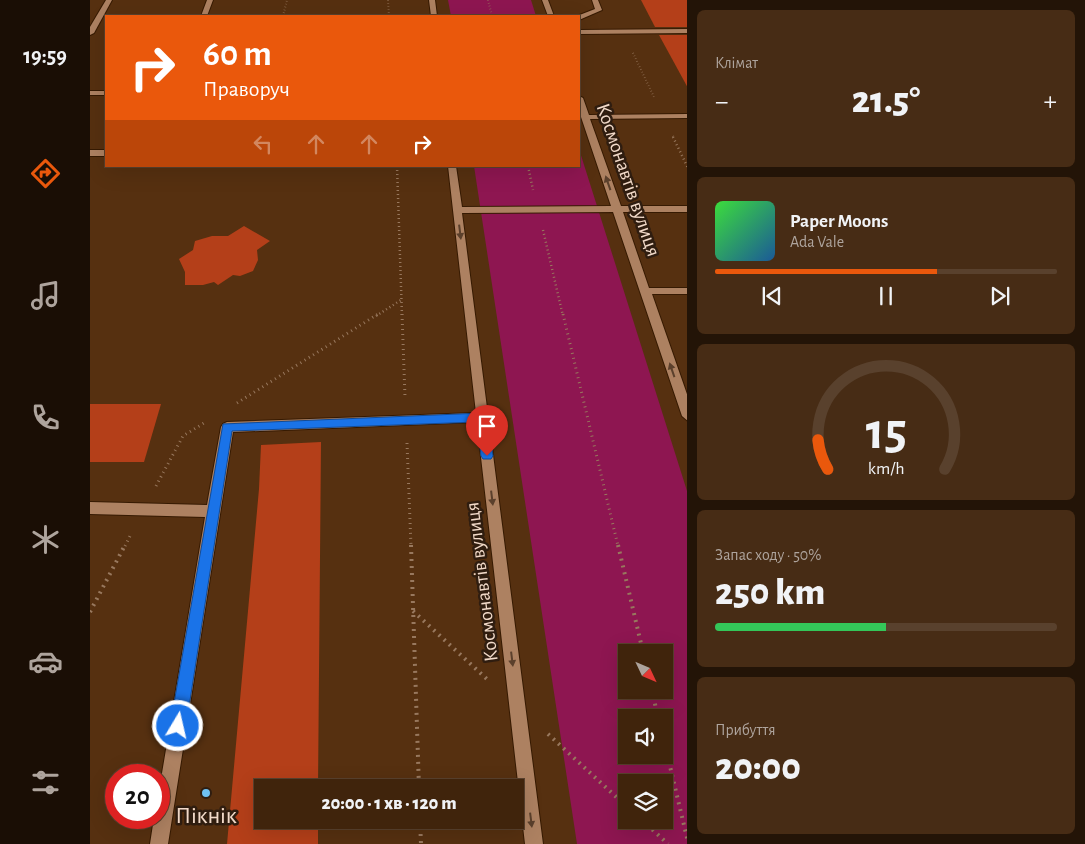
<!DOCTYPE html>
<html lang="uk">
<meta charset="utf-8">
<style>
:root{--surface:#40240c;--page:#472c15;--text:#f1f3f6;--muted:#aea49d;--line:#59412d;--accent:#ea580c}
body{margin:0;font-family:"Alegreya Sans",sans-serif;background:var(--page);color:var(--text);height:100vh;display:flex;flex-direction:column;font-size:19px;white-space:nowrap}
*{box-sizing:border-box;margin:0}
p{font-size:16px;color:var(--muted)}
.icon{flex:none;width:28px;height:28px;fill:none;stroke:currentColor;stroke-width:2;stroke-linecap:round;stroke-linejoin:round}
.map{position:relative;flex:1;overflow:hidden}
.sheet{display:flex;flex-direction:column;gap:10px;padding:10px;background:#231407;width:398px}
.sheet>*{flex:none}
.hud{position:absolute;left:15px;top:15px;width:475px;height:152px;border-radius:0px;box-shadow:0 5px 20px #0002,0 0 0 1px var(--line);background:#ea580c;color:#fff;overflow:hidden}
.needle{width:32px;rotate:134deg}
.fabs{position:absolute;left:528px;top:644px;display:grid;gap:10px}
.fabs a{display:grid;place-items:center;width:55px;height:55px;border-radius:0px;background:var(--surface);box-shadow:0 5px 20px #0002,0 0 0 1px var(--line);font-size:25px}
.speed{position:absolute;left:15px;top:764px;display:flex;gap:10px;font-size:25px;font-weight:700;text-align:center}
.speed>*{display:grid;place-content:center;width:65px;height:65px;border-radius:50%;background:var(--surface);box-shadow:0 5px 20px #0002,0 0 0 1px var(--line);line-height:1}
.speed .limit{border:8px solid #d22;background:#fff;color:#111}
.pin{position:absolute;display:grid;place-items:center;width:42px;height:42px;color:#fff;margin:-51px -21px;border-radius:50% 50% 50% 0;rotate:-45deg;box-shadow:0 0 5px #0007}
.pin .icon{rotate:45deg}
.me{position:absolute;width:55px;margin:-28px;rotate:9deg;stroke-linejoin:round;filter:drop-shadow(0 0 4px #0008)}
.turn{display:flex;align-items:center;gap:18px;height:105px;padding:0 15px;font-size:22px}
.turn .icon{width:65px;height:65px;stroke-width:2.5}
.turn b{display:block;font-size:35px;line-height:42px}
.lanes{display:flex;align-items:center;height:48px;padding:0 15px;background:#0003;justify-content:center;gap:25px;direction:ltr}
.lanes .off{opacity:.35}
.big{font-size:38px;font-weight:800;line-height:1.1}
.sheet .tile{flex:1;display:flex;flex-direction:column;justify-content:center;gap:8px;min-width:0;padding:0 18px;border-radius:8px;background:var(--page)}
.sheet .dial{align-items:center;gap:0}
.dial svg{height:130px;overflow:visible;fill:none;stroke:var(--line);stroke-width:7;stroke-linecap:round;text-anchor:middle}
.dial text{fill:var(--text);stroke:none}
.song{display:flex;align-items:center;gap:15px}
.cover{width:60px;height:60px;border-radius:8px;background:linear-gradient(135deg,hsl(120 70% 55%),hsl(210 70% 35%))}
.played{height:5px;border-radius:2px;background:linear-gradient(90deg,var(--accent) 65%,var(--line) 65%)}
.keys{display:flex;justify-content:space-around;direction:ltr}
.heat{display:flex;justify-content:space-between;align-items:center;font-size:28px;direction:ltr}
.charge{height:8px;border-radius:4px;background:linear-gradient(90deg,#34c759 50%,var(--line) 0)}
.trip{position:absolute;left:164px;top:779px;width:270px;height:50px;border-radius:0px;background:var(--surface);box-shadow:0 5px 20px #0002,0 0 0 1px var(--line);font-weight:800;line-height:50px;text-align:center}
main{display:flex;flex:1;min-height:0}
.tabs{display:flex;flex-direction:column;width:90px;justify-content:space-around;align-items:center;background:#1a0e05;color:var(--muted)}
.tabs .icon{width:35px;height:35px}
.tabs .on{color:var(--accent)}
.tabs b{font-size:22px;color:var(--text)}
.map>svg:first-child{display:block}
.green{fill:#8e1651;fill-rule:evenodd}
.building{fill:#b43f19}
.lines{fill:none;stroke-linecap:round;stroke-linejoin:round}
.minor-casing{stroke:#361a02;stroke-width:2}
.path-far3{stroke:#98785e;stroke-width:2;stroke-dasharray:0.5 2.5;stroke-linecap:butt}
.path-far2{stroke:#98785e;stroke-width:2.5;stroke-dasharray:1 3;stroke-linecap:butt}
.path-far1{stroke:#98785e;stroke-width:3;stroke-dasharray:1 4;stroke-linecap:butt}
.path{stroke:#98785e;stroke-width:4;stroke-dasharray:2 5;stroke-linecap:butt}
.minor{fill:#ad8161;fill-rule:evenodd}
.oneway{fill:#5b402c}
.route{fill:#1a73e8;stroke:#114b97}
.poi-dot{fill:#6fc2f4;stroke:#2f1d10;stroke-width:2}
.labels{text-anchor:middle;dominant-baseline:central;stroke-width:5;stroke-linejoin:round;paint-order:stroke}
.street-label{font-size:20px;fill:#f2dac9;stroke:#2f1d10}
.near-poi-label{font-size:24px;fill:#f2dac9;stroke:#2f1d10}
</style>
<main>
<nav class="tabs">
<b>19:59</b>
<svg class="icon on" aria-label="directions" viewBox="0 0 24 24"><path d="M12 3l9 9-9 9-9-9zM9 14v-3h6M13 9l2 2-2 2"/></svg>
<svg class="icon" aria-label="music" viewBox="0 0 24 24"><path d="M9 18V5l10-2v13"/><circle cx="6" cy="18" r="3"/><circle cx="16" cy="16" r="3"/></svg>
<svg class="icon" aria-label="phone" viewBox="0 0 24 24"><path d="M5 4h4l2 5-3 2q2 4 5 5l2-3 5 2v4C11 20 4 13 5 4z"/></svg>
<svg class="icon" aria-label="climate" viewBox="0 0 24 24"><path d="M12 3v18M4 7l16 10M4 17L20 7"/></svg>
<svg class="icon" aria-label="car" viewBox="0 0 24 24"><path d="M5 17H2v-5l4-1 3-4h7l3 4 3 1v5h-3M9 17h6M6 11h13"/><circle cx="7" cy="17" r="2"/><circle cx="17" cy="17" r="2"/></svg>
<svg class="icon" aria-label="filters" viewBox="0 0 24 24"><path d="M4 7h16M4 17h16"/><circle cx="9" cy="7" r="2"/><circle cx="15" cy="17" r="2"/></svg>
</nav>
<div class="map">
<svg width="598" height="844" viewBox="0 0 598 844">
<rect width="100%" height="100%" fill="#563010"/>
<!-- green -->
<g class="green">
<path d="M358,0H441L446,16H361Z"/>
<path d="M489,149L597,491V844H487L384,166H489ZM536,652H574V690H536ZM536,718H574V755H536ZM536,782H574V820H536Z"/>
</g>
<!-- building -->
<g class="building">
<path d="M551,0H598V27H565Z"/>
<path d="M569,35H598V88Z"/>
<path d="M154,226L180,241L167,250L168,260L163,271L150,276L143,275L128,285L124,282L113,285H95V272L89,259L103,250L105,241L122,236H138Z"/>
<path d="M0,404H71L54,462H0Z"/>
<path d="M231,442L228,788H172V820H228V844H137L169,489L171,445Z"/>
</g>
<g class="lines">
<defs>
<g id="minor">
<path d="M16,0H22L4,33L0,35V27Z"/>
<path d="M117,0H123L117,16H111Z"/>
<path d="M339,0H345L347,16H341Z"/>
<path d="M452,0H458L464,16H458Z"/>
<path d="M502,0H508L512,10L489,20L487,16L505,9Z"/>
<path d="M598,29V33L489,34V30Z"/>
<rect x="0" y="91" width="16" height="4"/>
<path d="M489,96L493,98L499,115L598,114V118L500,119L531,206H598V212H533L559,288H598V294H562L598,397V421L592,416L523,212L372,213L453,844H435L387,422L143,432L78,844H60L64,818H69V791L115,517L0,514V502L117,505L131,427L133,424L137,422L386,413L358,166H366L372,207L521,206L491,117Z"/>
<rect x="0" y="150" width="16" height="6"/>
</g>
</defs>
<!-- minor casing -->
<use href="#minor" class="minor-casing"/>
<!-- path-far3 -->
<g class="path-far3">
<path d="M298,0L299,16"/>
<path d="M398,0L402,16"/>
<path d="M193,16L197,0"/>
<path d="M543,53L564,97"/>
<path d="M583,136L584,138"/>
</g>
<!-- path-far2 -->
<g class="path-far2">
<path d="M583,137L598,168"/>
<path d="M307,166L312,316"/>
<path d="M438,166L443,190"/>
<path d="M453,230L473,316"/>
<path d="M286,316L311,300"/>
</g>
<!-- path-far1 -->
<g class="path-far1">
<path d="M312,314L315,397"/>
<path d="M473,314L528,546"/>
<path d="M147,403L288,314"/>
<path d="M317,443L321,546"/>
<path d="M66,486L93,436L114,423"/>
<path d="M35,546L41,534"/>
</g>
<!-- path -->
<g class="path">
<path d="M321,545L329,788"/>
<path d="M528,545L553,652"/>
<path d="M323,611L398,680"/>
<path d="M0,612L35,545"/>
<path d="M562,690L568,718"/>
<path d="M458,734L536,806"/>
<path d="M574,741L598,842"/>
<path d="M330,820L331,844"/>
<path d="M552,820L578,844"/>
</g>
<!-- minor -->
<use href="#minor" class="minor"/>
</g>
<!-- one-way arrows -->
<defs><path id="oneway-solid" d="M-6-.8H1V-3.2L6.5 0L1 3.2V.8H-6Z" transform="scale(1.25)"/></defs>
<g class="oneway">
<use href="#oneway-solid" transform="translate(518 183) rotate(-109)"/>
<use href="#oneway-solid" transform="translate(370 232) rotate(83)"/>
<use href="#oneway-solid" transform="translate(582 370) rotate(-109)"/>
<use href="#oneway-solid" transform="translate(402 498) rotate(83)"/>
<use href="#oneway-solid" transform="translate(422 659) rotate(83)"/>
<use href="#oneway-solid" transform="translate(441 820) rotate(83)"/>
</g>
<!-- route -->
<path class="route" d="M392,413L398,417L403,456L401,459H393L391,456L387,422L142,431L96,726L93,732L88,734L83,732L80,726L133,424Z"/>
<!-- markers -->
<circle class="poi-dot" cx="116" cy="793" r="5"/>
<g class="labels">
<!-- street labels -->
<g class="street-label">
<text transform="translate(538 180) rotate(71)">Космонавтів вулиця</text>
<text transform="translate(392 582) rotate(-97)">Космонавтів вулиця</text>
</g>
<!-- near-poi labels -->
<g class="near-poi-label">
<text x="116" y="816">Пікнік</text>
</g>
</g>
</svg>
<div class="fabs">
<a><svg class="needle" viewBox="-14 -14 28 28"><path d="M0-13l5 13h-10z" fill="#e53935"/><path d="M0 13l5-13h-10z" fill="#aea49d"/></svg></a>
<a><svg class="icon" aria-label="sound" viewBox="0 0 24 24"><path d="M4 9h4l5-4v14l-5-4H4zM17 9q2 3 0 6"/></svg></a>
<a><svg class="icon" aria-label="layers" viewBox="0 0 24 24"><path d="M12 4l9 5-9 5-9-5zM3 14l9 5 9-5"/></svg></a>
</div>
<div class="speed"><div class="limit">20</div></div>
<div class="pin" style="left:397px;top:456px;background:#d93025"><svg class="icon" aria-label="arrive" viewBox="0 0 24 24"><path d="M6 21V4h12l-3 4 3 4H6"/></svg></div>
<svg class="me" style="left:88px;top:726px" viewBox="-20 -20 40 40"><circle r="17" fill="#1a73e8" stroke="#fff" stroke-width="3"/><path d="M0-11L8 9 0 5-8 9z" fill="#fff"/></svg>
<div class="trip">20:00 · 1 хв · 120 m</div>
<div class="hud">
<div class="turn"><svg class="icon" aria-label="right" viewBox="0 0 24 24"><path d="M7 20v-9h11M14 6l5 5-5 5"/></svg><div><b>60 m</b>Праворуч</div></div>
<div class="lanes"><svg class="icon off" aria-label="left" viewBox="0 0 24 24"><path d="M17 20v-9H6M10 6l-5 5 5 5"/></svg><svg class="icon off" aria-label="ahead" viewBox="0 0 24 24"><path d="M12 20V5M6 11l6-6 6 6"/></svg><svg class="icon off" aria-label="ahead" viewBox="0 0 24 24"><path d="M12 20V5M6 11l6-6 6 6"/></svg><svg class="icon" aria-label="right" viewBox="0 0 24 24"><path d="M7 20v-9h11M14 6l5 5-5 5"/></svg></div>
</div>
</div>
<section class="sheet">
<div class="tile"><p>Клімат</p>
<div class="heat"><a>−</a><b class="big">21.5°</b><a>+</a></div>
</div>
<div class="tile">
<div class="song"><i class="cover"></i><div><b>Paper Moons</b><p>Ada Vale</p></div></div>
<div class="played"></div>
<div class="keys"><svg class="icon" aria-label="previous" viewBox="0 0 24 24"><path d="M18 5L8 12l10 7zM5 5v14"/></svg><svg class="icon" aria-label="pause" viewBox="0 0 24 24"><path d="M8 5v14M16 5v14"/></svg><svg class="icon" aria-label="next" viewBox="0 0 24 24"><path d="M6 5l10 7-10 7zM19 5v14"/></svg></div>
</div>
<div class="tile dial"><svg viewBox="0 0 100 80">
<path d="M14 69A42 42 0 1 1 86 69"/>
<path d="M14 69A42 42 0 0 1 8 51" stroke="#ea580c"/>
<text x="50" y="56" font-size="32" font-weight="700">15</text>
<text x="50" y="72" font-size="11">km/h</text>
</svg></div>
<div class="tile"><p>Запас ходу · 50%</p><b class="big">250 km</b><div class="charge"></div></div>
<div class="tile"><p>Прибуття</p><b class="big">20:00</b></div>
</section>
</main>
